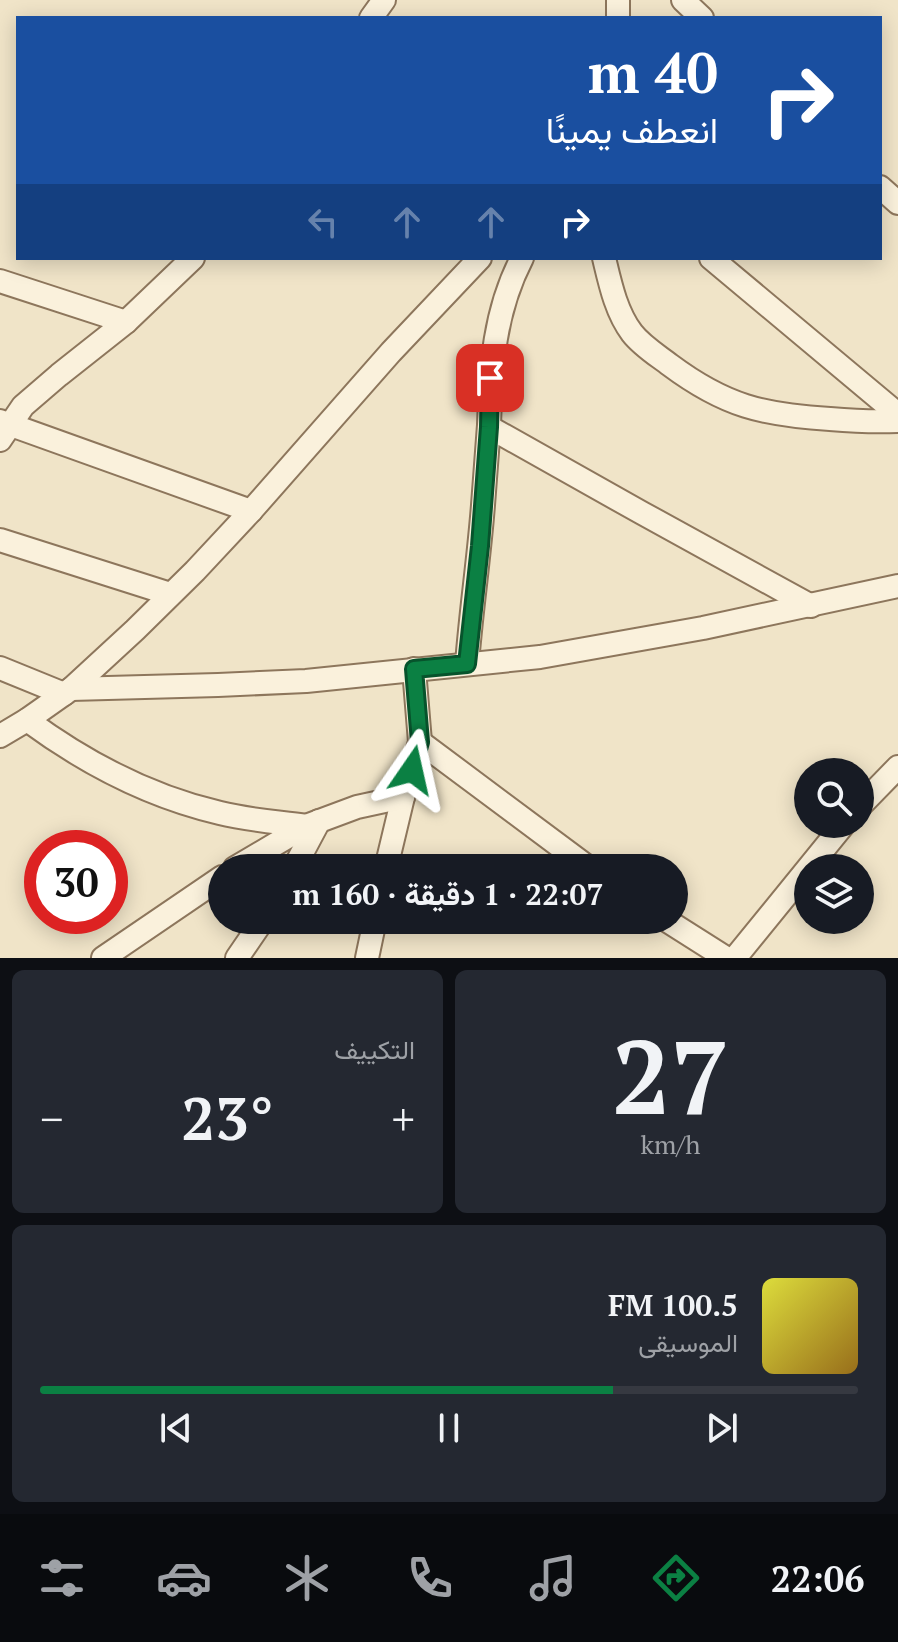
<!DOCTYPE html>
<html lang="ar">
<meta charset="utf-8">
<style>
:root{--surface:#171b24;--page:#242831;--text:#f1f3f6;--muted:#9ea1a6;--line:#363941;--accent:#0b8043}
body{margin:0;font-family:"PT Serif",Vazirmatn,serif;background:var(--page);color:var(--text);direction:rtl;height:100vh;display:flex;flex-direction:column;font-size:30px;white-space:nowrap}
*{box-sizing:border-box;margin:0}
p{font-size:26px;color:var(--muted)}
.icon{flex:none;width:44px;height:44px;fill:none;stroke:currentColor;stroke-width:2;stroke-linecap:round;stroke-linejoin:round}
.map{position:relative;height:958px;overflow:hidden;direction:ltr}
.details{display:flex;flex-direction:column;gap:12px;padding:12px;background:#0d0f14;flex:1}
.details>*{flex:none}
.banner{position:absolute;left:16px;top:16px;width:866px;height:244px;border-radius:0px;box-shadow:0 4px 20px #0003;direction:rtl;background:#1a4fa0;color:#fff;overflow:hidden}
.fabs{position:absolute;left:794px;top:758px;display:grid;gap:16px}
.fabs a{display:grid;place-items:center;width:80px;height:80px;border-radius:50%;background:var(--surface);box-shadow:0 4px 20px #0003;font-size:40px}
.speed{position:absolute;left:24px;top:830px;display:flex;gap:16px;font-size:40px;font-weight:700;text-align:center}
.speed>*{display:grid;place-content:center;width:104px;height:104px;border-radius:50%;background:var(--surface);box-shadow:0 4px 20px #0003;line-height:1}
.speed .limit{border:12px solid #d22;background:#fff;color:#111}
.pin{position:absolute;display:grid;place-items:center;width:68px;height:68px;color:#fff;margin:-34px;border-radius:16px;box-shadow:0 4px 12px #0006}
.me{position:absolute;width:88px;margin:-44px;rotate:11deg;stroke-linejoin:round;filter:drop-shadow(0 0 6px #0008)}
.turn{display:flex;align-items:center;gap:28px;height:168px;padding:0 32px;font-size:36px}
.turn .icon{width:104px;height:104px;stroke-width:2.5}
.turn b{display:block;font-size:56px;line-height:68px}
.lanes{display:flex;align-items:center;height:76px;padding:0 32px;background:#0003;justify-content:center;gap:40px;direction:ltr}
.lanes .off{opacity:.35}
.big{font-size:60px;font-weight:700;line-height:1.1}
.details .tile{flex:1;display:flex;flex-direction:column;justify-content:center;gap:12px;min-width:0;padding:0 28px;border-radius:12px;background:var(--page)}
.details .dial{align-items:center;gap:0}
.dial b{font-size:104px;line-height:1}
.song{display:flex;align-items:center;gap:24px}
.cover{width:96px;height:96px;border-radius:12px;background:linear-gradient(135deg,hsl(60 70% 55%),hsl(40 70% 35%))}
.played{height:8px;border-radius:4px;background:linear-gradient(90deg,var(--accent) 70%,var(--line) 70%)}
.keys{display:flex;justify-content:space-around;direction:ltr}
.heat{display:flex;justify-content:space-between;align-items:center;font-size:44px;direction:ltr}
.details .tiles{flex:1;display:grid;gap:12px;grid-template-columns:1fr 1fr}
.tile:last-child{grid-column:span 2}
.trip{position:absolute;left:208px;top:854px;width:480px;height:80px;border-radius:40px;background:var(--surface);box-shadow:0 4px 20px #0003;font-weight:700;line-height:80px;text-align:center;direction:rtl}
.dock{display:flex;height:128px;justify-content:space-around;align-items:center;background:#090b0e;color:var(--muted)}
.dock .icon{width:56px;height:56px}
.dock .current{color:var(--accent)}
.dock b{font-size:36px;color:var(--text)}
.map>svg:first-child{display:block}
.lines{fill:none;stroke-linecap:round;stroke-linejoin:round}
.minor-casing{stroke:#8d765c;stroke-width:26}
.minor{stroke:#faf1dc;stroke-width:22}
.route-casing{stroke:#07532c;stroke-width:20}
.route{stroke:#0b8043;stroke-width:14}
</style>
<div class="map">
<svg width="898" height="958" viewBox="0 0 898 958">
<rect width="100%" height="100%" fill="#f0e4c8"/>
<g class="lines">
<defs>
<g id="minor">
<path d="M618,0V18"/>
<path d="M683,0L702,18"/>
<path d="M371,18L384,0"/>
<path d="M880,187L898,203"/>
<path d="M604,258C610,283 616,312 632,333C642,346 657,355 670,365C725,406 763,415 830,419C853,421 875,422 898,421"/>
<path d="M711,258L894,411"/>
<path d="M0,281L126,322"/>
<path d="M0,421L251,511"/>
<path d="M489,427L642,513L811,606"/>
<path d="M0,440L23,406L59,375L126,322L193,258"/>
<path d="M0,540L170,594"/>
<path d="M467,664C471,611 479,558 483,505C485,479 487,452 489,425C491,366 494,312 522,258"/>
<path d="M0,668L64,694"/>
<path d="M71,689L218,685L306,681L540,657L703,628L898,586"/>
<path d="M27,720C84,762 151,797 220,813C248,820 278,822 306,826"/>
<path d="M0,736L27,720L71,689L135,630L195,571L251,511L391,352L480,258"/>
<path d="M420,742L589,868"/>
<path d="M860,806L898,767"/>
<path d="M235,868L306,826L357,807L403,797"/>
<path d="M294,868L319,821"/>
<path d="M386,868L403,797L420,742L414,669"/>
<path d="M666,920L726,958"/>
<path d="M103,958L222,877"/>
<path d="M237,958L263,920"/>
<path d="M367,958L375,920"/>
<path d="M735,958L844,824"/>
</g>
</defs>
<!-- minor casing -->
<use href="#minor" class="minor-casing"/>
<!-- minor -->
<use href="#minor" class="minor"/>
</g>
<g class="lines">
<defs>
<path id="route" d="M412,770L420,742L414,669L467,664L480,546L489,427L490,378"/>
</defs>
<!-- route casing -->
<use href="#route" class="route-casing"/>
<!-- route -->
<use href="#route" class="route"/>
</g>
</svg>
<div class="fabs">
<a><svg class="icon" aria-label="search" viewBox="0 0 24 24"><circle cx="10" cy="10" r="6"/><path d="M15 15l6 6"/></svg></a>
<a><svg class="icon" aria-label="layers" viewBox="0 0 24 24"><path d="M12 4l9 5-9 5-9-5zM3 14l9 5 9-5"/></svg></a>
</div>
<div class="speed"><div class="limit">30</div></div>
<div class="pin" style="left:490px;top:378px;background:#d93025"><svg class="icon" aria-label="arrive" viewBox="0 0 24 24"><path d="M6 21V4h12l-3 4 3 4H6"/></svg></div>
<svg class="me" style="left:412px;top:770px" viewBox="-20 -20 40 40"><path d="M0-17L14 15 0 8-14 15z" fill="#0b8043" stroke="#fff" stroke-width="4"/></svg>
<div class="trip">22:07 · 1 دقيقة · 160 m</div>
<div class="banner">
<div class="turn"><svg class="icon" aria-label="right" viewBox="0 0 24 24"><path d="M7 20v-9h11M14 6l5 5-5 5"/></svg><div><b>40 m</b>انعطف يمينًا</div></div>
<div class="lanes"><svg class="icon off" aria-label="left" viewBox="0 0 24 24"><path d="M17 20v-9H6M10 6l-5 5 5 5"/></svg><svg class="icon off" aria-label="ahead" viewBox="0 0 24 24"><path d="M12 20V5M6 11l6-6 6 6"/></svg><svg class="icon off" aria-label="ahead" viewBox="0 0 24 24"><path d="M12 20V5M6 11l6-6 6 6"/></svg><svg class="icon" aria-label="right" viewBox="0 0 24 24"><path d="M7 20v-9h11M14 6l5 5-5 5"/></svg></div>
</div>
</div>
<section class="details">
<div class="tiles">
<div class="tile dial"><b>27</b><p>km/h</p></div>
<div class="tile"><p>التكييف</p>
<div class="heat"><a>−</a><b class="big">23°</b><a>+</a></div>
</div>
<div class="tile">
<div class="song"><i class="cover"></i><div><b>100.5 FM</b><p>الموسيقى</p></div></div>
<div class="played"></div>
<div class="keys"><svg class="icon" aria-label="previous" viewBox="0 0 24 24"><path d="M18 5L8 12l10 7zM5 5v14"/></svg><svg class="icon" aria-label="pause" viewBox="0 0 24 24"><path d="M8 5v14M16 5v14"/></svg><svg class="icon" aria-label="next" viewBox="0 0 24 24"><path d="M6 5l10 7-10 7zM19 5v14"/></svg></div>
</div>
</div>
</section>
<nav class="dock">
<b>22:06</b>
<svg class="icon current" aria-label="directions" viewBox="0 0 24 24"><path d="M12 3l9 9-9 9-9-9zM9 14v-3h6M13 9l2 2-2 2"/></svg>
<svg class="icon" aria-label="music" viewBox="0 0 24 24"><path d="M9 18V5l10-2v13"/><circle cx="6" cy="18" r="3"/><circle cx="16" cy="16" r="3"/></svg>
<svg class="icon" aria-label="phone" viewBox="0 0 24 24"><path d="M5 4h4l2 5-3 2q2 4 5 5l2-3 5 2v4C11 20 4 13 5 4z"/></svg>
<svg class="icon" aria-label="climate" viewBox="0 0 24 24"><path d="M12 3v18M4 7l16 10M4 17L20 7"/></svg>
<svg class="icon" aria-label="car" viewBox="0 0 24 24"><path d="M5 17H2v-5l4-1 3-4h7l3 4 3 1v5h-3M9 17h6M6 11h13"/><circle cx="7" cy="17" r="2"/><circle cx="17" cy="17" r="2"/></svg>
<svg class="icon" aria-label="filters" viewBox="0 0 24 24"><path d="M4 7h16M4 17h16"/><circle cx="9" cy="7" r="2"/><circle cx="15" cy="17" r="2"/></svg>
</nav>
